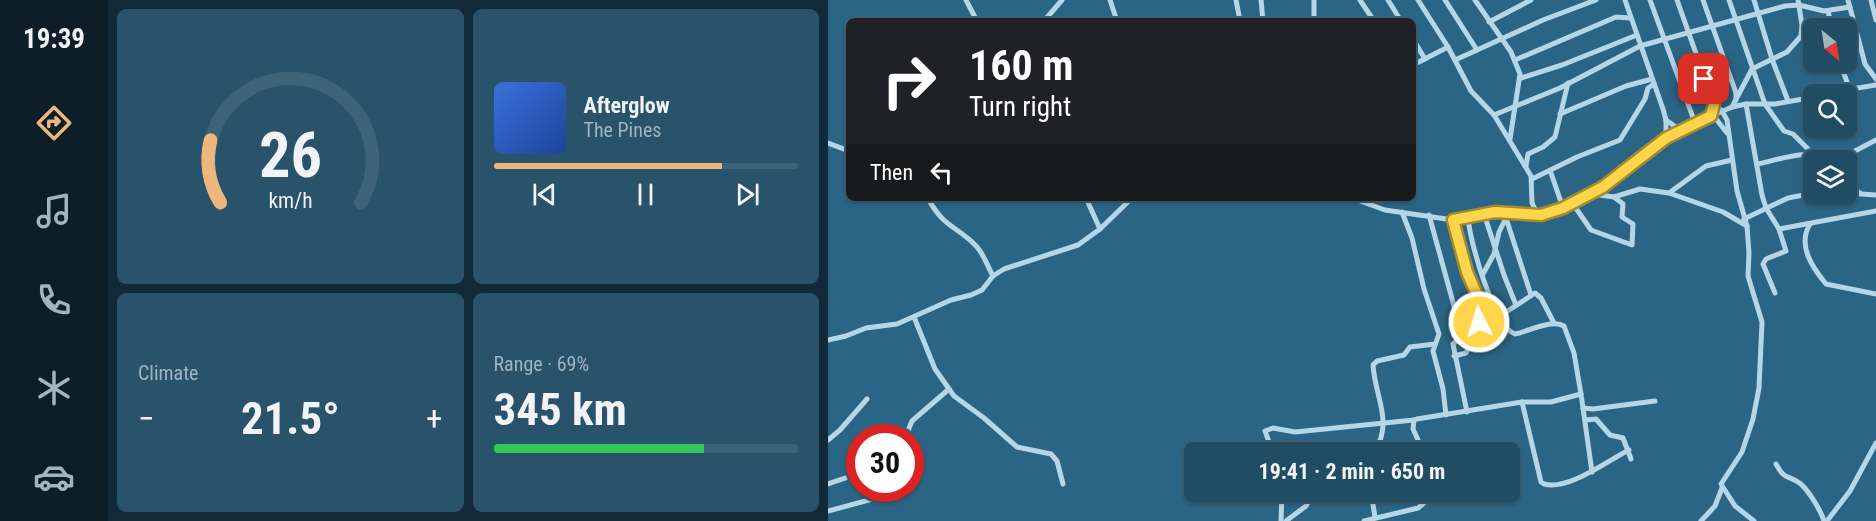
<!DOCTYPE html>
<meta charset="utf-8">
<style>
:root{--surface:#204c64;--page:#28536a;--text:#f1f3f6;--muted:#a2b4bf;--line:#3d6378;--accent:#edb67d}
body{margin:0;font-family:"Roboto Condensed",sans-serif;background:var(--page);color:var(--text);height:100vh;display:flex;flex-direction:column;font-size:22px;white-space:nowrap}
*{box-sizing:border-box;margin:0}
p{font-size:20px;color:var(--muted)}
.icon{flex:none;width:33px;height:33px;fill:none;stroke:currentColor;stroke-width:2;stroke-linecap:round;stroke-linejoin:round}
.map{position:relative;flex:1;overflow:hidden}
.panel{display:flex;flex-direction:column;gap:9px;padding:9px;background:#122a37;width:720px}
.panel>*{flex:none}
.banner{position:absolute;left:18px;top:18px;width:570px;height:183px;border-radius:9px;box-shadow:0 2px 4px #0004,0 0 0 2px var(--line);background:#202124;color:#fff;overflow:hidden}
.needle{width:39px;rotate:150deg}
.buttons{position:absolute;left:975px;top:18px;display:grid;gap:12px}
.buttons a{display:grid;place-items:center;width:54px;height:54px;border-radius:9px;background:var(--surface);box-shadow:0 2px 4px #0004,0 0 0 2px var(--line);font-size:30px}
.speed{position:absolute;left:18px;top:424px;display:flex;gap:12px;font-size:30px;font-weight:700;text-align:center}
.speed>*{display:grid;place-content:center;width:78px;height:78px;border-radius:50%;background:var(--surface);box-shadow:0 2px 4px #0004,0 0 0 2px var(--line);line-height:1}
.speed .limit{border:9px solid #d22;background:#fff;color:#111}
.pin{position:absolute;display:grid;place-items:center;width:51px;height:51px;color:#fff;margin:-26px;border-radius:12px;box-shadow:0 3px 9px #0006}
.me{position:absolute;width:66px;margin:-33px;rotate:355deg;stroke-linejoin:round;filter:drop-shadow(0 0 4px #0008)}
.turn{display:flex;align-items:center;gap:21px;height:126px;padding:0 24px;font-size:27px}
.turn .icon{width:78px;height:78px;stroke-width:2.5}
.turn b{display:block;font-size:42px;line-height:51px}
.then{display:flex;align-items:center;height:57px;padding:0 24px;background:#0003;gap:12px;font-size:22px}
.big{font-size:45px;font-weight:700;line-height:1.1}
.panel .tile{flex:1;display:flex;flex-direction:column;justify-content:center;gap:9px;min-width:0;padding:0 21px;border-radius:9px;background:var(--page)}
.panel .dial{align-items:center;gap:0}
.dial svg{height:156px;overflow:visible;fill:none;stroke:var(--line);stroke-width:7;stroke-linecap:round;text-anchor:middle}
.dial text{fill:var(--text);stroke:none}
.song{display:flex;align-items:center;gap:18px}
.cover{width:72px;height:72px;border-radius:9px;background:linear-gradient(135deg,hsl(220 70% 55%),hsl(220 70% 35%))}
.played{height:6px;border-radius:3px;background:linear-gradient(90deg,var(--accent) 75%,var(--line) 75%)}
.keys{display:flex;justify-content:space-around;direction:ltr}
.heat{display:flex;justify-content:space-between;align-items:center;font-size:33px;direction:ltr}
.charge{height:9px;border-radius:4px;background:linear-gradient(90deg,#34c759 69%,var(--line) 0)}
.panel .tiles{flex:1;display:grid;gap:9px;grid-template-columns:repeat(2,1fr)}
.trip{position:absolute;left:356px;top:442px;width:336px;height:60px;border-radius:9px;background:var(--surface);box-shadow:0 2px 4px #0004,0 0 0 2px var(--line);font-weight:700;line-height:60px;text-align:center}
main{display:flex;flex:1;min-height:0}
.tab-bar{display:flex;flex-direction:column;width:108px;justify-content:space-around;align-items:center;background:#0d1e28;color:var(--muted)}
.tab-bar .icon{width:42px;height:42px}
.tab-bar .current{color:var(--accent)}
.tab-bar b{font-size:27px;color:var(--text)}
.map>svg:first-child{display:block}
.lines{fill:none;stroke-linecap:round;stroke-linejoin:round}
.street{stroke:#b5d6e7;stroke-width:5}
.route-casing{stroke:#a68a30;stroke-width:15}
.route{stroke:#ffd54a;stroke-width:10}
</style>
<main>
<nav class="tab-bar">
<b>19:39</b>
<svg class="icon current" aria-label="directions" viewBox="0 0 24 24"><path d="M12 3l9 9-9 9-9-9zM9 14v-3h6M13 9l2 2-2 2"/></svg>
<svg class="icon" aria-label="music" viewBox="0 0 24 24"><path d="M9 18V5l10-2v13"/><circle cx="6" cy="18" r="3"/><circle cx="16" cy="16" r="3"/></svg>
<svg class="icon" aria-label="phone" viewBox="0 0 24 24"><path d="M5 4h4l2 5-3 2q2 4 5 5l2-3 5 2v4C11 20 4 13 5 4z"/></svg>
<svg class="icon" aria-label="climate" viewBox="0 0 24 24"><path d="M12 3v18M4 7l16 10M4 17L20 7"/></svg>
<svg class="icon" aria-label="car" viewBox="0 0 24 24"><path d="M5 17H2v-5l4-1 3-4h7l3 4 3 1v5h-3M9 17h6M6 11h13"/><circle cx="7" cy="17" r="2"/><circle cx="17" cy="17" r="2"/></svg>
</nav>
<section class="panel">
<div class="tiles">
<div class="tile dial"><svg viewBox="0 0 100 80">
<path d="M14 69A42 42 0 1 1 86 69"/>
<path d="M14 69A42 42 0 0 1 9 37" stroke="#edb67d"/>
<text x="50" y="56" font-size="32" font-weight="700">26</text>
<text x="50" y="72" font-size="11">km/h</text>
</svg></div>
<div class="tile">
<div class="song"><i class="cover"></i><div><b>Afterglow</b><p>The Pines</p></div></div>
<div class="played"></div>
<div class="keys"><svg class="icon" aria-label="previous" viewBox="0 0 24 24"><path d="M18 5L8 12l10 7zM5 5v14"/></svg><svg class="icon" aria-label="pause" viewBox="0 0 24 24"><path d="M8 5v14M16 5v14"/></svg><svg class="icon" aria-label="next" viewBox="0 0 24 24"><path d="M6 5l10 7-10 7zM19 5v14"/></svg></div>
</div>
<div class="tile"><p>Climate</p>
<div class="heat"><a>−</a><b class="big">21.5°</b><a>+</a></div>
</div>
<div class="tile"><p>Range · 69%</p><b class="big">345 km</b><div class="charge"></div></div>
</div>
</section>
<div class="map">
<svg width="1048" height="521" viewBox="0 0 1048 521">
<rect width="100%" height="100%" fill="#2a6585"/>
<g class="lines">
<!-- street -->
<g class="street">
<path d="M138,0L149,21"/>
<path d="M282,0L289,21"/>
<path d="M408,0L412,21"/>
<path d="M433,0L435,21"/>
<path d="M486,0V21"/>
<path d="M532,0L546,21"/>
<path d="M560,0L573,21"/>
<path d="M590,0L620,47L643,91L666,115L703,176L704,203L710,215"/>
<path d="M617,0L649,50"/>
<path d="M647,0L683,52L692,74L682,139"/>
<path d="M797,0L835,109L838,120V137"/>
<path d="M822,0L867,123"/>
<path d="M849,0L886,104L894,111L899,120L909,191L919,226L921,253L920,276L934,322L931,388L925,419L914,452L893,484L907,506L926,521"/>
<path d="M875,0L908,93V100"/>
<path d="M901,0L937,104L956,131L965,134L985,154"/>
<path d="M926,0L944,59L960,101"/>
<path d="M1020,0L1037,64L1048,79"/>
<path d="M1043,0L1048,20"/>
<path d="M1000,11L1004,28"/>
<path d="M216,21L234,0"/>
<path d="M661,22L703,0"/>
<path d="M585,39L597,59"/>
<path d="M627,60L715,20L768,0"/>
<path d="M687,60L788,17L802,18"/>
<path d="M1012,62L1021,88"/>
<path d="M585,65L620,47"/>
<path d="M693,78L734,65L809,35"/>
<path d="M994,94L1048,85"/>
<path d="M918,104L934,195L938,208L951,229L1048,211"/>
<path d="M904,107L924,69L959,52L973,36L974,25L970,0"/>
<path d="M732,114L798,86L824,79"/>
<path d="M666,115L732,88L812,46L957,6L971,5L996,11L1022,7"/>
<path d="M885,115L899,133"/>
<path d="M838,120L852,130"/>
<path d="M0,143L21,151"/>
<path d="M995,159L1025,152L1048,140"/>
<path d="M929,164C947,161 983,147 997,160"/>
<path d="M698,166L700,154L715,147L727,137L740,83"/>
<path d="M722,170L735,208"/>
<path d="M704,179L749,157L792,140L817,99L820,88L826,84"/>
<path d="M1018,184L1032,193"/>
<path d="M841,193L895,212L919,226"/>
<path d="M1018,193L1048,195"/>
<path d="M764,194L786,197L812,189L841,193L878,166L904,160"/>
<path d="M998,194H1007"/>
<path d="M100,198C116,229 130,226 149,247C156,255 160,267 165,276"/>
<path d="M258,198L272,229"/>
<path d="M524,198L557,210L625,220L667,211L718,215L764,194L838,137L883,116L904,107L918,104H947L986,97"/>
<path d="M745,204L763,230L804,245L805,224L794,217L795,204L786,197"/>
<path d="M574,212L584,238L596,289L611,334L605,351L615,389L618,415"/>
<path d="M676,212L703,295"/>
<path d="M656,214L676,275L688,305"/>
<path d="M601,215L634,335"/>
<path d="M916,219L960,198L986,193"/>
<path d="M625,220L640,271L656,311L654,320L625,344L639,412"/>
<path d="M982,224C969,245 984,267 998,284L1048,294"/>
<path d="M655,274L666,254L671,232L678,218"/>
<path d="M947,293L935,264L938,259L958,251L951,229"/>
<path d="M86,317L107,369L126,396L156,418L189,447L223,454L229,461L235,484"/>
<path d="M0,340L18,336L38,328L69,324L123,300L143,295L154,290L165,276L176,269L250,245L272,229L304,198"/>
<path d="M626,356L638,353L641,347L656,336L666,320L707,293L713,298L726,323"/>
<path d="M753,394L764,472"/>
<path d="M694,402L713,482L716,484C740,491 779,461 801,450"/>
<path d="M755,408L765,409L827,401"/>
<path d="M757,420L768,419L782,435L795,438L803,459"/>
<path d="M77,438L84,421L121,389"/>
<path d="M0,440L12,430L39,399"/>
<path d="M445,453L437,431L445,428L467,432L586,420"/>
<path d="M546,453C566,421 547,398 545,365L549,361L576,355L582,347L607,344"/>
<path d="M596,453L585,429L586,420L589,419L694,402H723L753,394L746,353L736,326C722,319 702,331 687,334C666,327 641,239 640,217"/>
<path d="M948,464C957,480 957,474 970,482C979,487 993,511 996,521"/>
<path d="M82,481V489"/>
<path d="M0,484L32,473"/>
<path d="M543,492L547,517"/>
<path d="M0,511L82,489"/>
<path d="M453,521L454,492"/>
<path d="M458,521L478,506L486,492"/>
<path d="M536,521L590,508L596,503L600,492"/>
<path d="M873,521L887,506L894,488"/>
<path d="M999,521L1022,491L1048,443"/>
</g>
</g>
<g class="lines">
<defs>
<path id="route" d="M651,322L654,320L656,311L639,272L625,220L667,212L713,215L735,208L775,187L838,138L883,116L886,104L876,79"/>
</defs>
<!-- route casing -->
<use href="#route" class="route-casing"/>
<!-- route -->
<use href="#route" class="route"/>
</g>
</svg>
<div class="buttons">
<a><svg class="needle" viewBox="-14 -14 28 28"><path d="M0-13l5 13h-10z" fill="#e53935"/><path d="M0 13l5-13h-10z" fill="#a2b4bf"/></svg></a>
<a><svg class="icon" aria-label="search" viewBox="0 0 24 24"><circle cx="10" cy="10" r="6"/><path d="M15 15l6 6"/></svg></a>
<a><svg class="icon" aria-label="layers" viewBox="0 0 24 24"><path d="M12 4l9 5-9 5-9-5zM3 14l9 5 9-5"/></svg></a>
</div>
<div class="speed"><div class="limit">30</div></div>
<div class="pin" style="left:876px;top:79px;background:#d93025"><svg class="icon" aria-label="arrive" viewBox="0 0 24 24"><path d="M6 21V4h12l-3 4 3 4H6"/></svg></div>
<svg class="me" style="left:651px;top:322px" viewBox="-20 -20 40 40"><circle r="17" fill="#ffd54a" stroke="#fff" stroke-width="3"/><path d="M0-11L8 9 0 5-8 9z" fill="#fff"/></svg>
<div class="trip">19:41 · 2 min · 650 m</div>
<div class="banner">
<div class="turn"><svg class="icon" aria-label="right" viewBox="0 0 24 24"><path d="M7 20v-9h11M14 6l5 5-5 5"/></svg><div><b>160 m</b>Turn right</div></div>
<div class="then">Then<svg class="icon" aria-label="left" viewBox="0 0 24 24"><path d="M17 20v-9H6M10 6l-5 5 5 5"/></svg></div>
</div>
</div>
</main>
